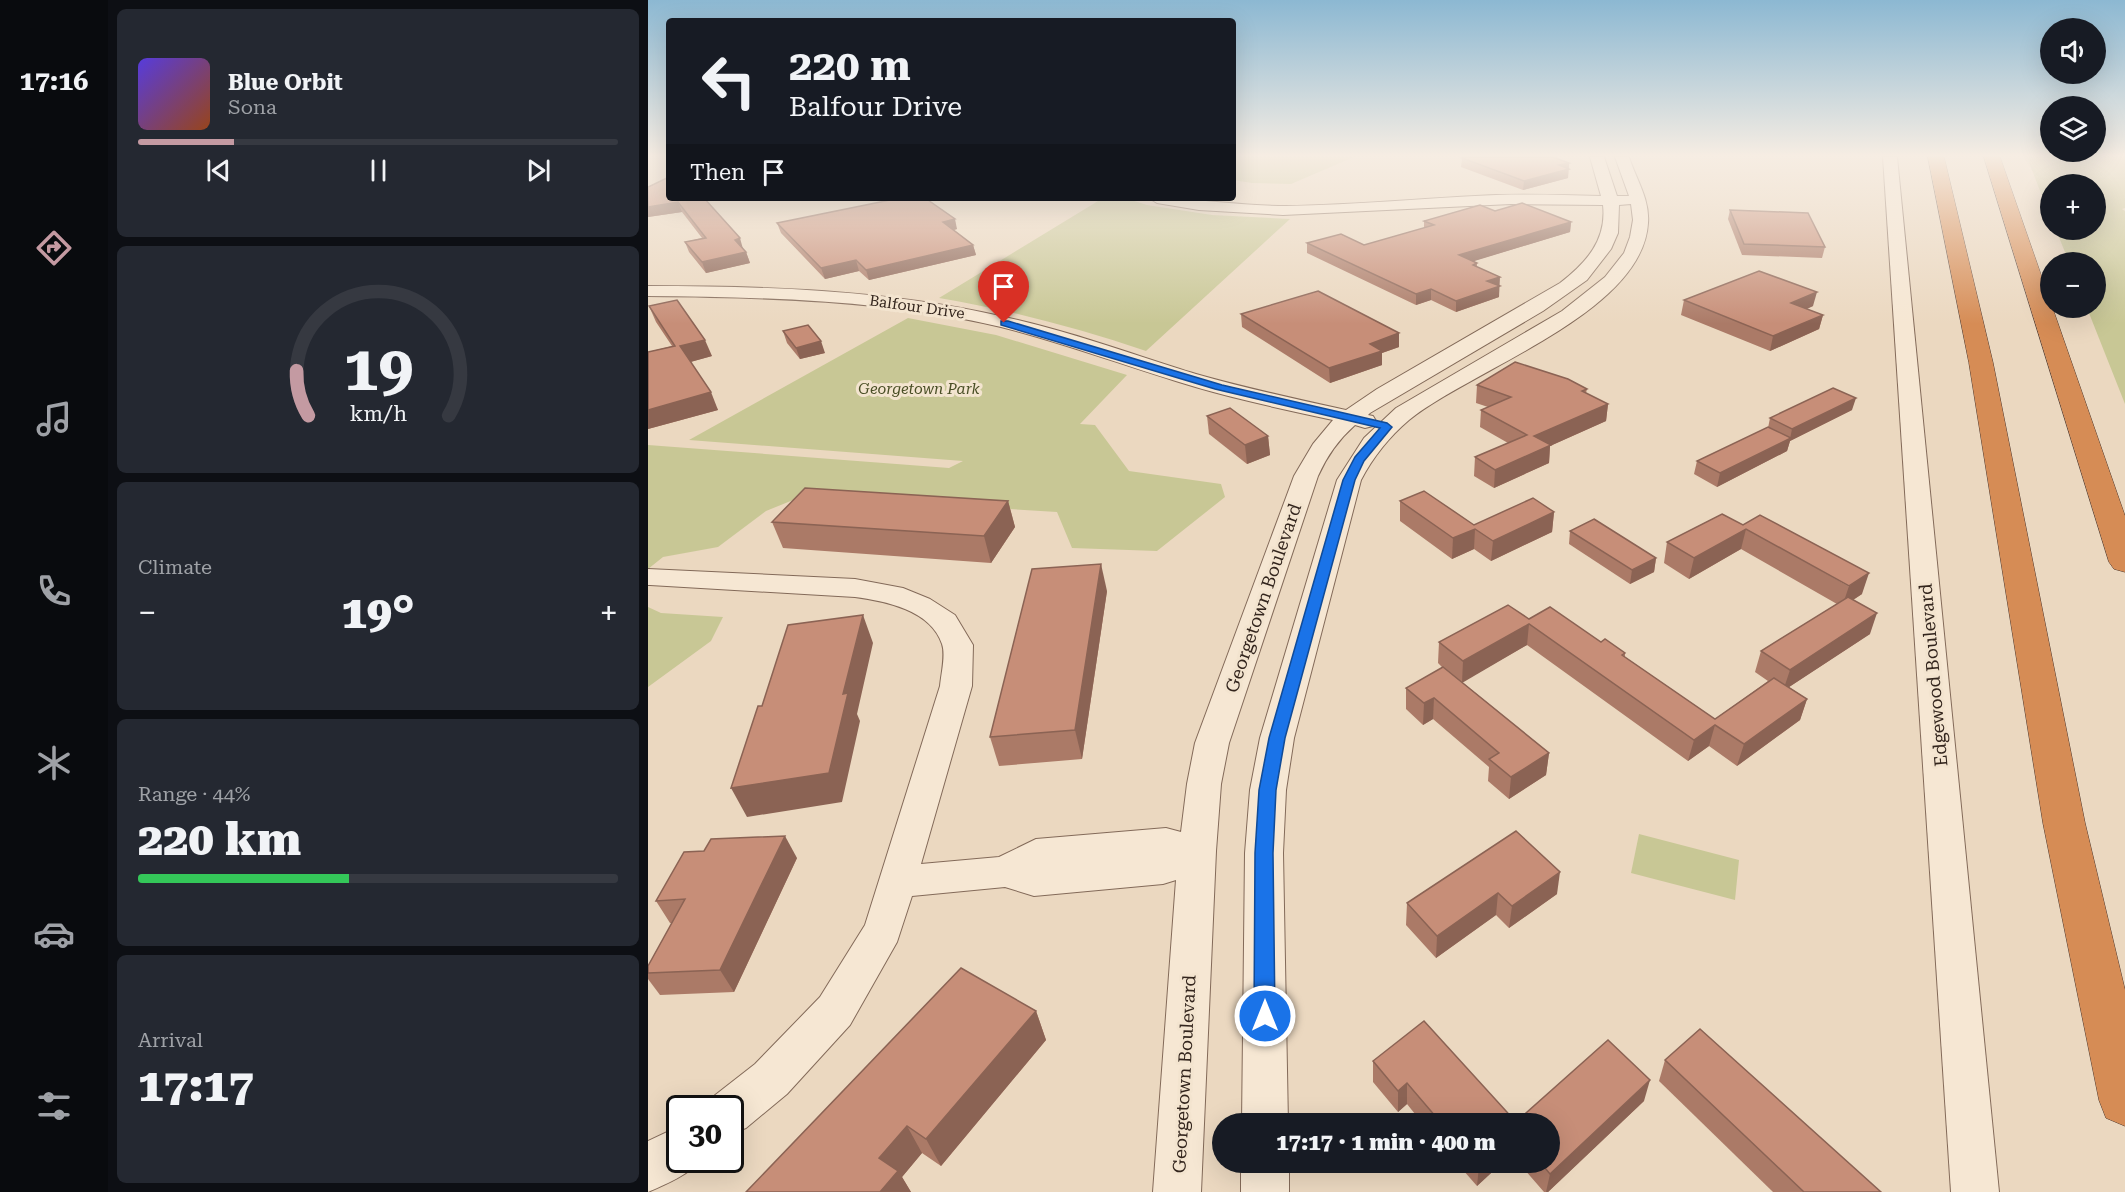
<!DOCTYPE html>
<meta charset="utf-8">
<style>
:root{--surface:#171b24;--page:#242831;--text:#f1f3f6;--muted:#9ea1a6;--line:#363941;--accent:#c49aa2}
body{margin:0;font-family:"Roboto Serif",serif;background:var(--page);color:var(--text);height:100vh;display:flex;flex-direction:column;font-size:22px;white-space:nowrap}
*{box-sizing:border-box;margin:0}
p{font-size:20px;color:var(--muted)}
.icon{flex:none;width:33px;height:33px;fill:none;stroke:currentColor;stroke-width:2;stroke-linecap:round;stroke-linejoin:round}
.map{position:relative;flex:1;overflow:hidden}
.sheet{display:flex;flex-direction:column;gap:9px;padding:9px;background:#0d0f14;width:540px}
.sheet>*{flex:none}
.hud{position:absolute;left:18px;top:18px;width:570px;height:183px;border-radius:6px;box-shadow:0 6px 24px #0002;background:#171b24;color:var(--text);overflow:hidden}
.controls{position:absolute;left:1392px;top:18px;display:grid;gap:12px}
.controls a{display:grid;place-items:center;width:66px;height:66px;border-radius:50%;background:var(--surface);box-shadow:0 6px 24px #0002;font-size:30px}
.speed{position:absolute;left:18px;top:1095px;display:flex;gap:12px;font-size:30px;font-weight:700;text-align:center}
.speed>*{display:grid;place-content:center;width:78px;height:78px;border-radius:50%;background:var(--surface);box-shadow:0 6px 24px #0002;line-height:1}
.speed .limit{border:3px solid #111;border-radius:9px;background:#fff;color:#111}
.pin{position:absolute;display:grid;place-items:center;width:51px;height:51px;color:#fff;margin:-62px -26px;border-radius:50% 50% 50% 0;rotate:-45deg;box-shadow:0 0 6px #0007}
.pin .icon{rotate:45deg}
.me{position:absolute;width:66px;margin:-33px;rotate:0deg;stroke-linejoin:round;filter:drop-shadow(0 0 4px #0008)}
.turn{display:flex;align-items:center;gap:21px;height:126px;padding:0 24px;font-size:27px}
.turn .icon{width:78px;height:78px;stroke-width:2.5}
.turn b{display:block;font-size:42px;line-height:51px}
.then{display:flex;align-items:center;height:57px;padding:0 24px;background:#0003;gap:12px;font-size:22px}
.big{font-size:45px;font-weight:800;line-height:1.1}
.sheet .card{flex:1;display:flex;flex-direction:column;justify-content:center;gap:9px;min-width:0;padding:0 21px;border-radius:9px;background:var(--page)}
.sheet .dial{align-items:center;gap:0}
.dial svg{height:156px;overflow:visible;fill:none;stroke:var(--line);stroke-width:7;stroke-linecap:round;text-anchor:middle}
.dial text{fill:var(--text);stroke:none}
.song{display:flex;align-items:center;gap:18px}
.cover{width:72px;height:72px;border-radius:9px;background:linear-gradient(135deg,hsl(250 70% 55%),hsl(20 70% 35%))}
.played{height:6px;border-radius:3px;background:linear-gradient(90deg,var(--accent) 20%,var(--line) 20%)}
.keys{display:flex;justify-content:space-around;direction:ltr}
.heat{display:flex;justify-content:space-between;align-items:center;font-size:33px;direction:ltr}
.charge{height:9px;border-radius:4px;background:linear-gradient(90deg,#34c759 44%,var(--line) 0)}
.trip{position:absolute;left:564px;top:1113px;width:348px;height:60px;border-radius:30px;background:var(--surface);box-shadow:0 6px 24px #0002;font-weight:800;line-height:60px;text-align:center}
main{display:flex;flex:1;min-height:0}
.menu{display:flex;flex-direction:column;width:108px;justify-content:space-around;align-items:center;background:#090b0e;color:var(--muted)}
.menu .icon{width:42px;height:42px}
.menu .current{color:var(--accent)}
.menu b{font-size:27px;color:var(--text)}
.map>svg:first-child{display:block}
.green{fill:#c8c795}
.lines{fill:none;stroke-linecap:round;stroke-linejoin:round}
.minor-casing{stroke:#836a59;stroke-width:2}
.highway-casing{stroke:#50392e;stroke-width:1}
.minor{fill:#f6e7d3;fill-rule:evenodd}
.highway{fill:#d68c55;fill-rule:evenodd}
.wall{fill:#ab7a67}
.shaded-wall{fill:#8b6354}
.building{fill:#c78e78;stroke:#8b6354;stroke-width:1.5}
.route{fill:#1a73e8;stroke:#114b97;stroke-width:1.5}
.labels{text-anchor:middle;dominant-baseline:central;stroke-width:6;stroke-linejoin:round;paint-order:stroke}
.far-street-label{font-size:15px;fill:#33251d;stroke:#f3e4cf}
.far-park-label{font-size:15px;font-style:italic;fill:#494e25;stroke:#f3e4cf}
.street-label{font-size:18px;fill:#33251d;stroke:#f3e4cf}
</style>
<main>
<nav class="menu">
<b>17:16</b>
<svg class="icon current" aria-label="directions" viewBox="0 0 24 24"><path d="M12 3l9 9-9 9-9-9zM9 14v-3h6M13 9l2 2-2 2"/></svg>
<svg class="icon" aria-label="music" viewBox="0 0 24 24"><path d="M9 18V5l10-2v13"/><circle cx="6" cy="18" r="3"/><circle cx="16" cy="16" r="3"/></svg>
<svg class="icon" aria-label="phone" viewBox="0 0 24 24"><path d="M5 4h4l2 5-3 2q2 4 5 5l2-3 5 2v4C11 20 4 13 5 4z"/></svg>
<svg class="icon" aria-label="climate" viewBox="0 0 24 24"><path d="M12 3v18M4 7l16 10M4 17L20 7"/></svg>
<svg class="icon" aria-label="car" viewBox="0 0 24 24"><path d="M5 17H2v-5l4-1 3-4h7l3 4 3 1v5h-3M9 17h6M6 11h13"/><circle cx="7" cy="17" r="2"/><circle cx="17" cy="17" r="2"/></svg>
<svg class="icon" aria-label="filters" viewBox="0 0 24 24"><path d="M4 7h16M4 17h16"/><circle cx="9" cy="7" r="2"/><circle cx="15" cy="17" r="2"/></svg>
</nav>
<section class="sheet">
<div class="card">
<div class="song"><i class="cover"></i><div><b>Blue Orbit</b><p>Sona</p></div></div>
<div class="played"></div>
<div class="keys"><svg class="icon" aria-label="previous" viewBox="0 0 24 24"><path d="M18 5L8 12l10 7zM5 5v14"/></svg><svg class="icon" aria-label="pause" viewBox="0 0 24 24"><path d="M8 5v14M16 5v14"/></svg><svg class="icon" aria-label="next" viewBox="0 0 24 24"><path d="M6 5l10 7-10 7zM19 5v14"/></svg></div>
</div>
<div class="card dial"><svg viewBox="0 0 100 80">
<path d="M14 69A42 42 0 1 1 86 69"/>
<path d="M14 69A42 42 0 0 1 8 46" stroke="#c49aa2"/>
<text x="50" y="56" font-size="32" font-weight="700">19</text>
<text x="50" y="72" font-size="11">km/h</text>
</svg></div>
<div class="card"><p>Climate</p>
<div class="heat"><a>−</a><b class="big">19°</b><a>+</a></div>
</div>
<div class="card"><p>Range · 44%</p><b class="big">220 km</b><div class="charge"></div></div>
<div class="card"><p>Arrival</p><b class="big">17:17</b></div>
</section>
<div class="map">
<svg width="1477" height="1192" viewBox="0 0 1477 1192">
<rect width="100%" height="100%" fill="#ebd8c0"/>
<!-- green -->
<g class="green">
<path d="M585,157H706L643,184L604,183L585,180Z"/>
<path d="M1379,157H1477V208L1474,209L1477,211V404L1439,308H1448V262H1421L1408,230H1448V184H1402V217Z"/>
<path d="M455,198H477L499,205L564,215L642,219L498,351C429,328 362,310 291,298Z"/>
<path d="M260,318L348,335L479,375L432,424L447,425L481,471L573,484L577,497L509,551L424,548L409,512L155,496L118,511L70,547L15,557L0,569V445L301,468L315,461L41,440Z"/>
<path d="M0,607L13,613L75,617L63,641L0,687Z"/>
<path d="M991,834L1091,860L1087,900L983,873Z"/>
</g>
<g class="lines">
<defs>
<g id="minor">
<path d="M942,157H956L969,196H981L967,157H981C988,179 1002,199 1000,223C995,313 824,369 761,420C741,437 725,457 713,480L646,738L638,790L635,853L640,1124H594L597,853L602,790L612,738L689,480L716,438L748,408L914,311L957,277L976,253L982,237L985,220L983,204L971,205L970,233L963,249L939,280L895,311L722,413L720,415L725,416L728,421L725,426L717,428L707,425C690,440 679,456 670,476L581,743L573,784L568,851L553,1192H505L528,880L515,884L386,896L357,887L264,896L249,942L202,1025L139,1094L98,1128L82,1134V1108H61L66,1096L107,1064L172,997L217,925L292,686C293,674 298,655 294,644C283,610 237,601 207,597L2,585H0V569L207,579L255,588L282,599L307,615L325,645L324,686L273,864L351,857L388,839L518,828L533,832L539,784L547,743L646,476L665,444L685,420C634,409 582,398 531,382C472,364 413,342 353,327C238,300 118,297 0,296V286C118,286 237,290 352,316C419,330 483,354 548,374C597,388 648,399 698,410L729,389L912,283C938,263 959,240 955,205L863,204L635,215L551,210L509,203L501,198C547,198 592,206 638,206C708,205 778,198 848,195C883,194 918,195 953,196Z"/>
<path d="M1235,157H1249L1351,1192H1303Z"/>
<path d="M32,1126V1160H51C45,1173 14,1186 0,1192V1141Z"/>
<rect x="593" y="1162" width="48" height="30"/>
</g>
<g id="highway">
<path d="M1280,157H1296L1345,363L1437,823L1477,990V1126L1458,1118L1451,1100L1395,823L1321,363Z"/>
<path d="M1336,157H1352L1477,516V572L1466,569L1461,562Z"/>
</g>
</defs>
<!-- minor casing -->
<use href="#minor" class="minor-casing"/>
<!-- highway casing -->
<use href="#highway" class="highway-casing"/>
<!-- minor -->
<use href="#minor" class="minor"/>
<!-- highway -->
<use href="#highway" class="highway"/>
</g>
<!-- wall -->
<g class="wall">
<path d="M814,158L921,163L920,178L875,190L813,167Z"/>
<path d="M0,187L56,198L98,252L102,263L58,273L41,252L37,242L54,238L34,212L0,217Z"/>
<path d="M235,198H277L309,229L306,230L325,245L328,255L221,280L211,271L177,279L133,233L129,223L239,201Z"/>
<path d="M1082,210L1177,247L1174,258L1094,255L1080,219Z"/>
<path d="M847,211L923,222L922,232L825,261L829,263V267L851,286V297L808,312L783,300L768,305L659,253V243L716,245L776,228V221Z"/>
<path d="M1036,300L1165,306L1159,309L1175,315L1171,329L1122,351L1033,315Z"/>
<path d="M1,306L64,356L42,362L70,410L0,429V352L24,346L8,322Z"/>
<path d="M593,314L751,333V347L734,353V365L682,383L594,327Z"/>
<path d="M135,331L177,353L152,359L139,343Z"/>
<path d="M829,385L939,389L938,393L960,404L958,421L902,446L901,463L846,488L826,476L827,457L860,443L832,427L833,410L840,407L828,403Z"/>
<path d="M1204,410L1142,441L1139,451L1069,487L1046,474L1049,461L1120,428L1122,418Z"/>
<path d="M559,416L620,436L622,455L599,464L561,434Z"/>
<path d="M360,501L367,527L343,563L135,548L124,522Z"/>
<path d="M752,501L826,525L906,512L904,532L843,561L826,549L804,559L752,521Z"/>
<path d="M1074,514L1214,594L1205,600L1222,634L1141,687L1159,699L1152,720L1089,766L1061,746L1040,761L879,645L814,682L901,753L898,775L861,799L840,781L841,767L785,719L775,725L758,709V688L795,668L790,663L791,642L881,619L953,642L977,653V657L1067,719L1120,681L1107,672L1113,651L1189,604L1093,549L1041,579L1016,563L1019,542Z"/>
<path d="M922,531L1008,558L1006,572L982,584L921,544Z"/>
<path d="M459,591L434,759L351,766L342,737Z"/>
<path d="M868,831L909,894L861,928L848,915L788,958L758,925L759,903Z"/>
<path d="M56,851L149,858L86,992L12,995L0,979V966L24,923H22L8,901Z"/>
<path d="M388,1011L398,1040L293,1166L274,1153L254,1177L263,1192H98Z"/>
<path d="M1017,1060L1233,1192H1125L1011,1081Z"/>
<path d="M725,1061L868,1122L996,1101L900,1192H896L870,1162H902V1124H775L759,1104L750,1112L725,1082Z"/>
<path d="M808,1162H855L829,1186Z"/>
</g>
<!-- shaded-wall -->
<g class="shaded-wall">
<path d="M921,163L920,178L875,190L876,181L911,165Z"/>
<path d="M30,202L34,212L0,217V207Z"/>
<path d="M307,219L309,229L298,232L295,222Z"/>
<path d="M923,222L922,232L810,266L811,255Z"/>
<path d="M92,238L95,249L87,240Z"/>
<path d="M325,245L328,255L221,280L218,270Z"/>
<path d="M98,252L102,263L58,273L54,262Z"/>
<path d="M208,260L211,271L177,279L173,268Z"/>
<path d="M852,277L851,297L808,312V301L839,281Z"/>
<path d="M783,289V300L768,305V294Z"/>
<path d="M1169,292L1165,306L1139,317L1143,303Z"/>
<path d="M1175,315L1171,329L1122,351L1125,336Z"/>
<path d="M751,333V347L734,353V365L682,383L681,368L722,344Z"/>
<path d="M57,340L64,356L39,363L32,346Z"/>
<path d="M173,341L177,353L152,359L148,348Z"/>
<path d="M63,392L70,410L0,429V410Z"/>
<path d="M1208,398L1204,410L1142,441L1139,451L1069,487L1072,473L1142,439L1144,429Z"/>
<path d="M960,404L958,421L902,446L901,463L846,488L847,470L886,436Z"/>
<path d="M620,436L622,455L599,464L597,445Z"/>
<path d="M360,501L367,527L343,563L336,536Z"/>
<path d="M906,512L904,532L843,561L845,541Z"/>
<path d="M827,529L826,549L804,559L805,538Z"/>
<path d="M1098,529L1093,549L1041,579L1046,558Z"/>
<path d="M1008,558L1006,572L982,584L984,570Z"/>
<path d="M453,564L459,591L434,759L427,730Z"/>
<path d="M1221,573L1214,594L1194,607L1201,586Z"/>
<path d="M1229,613L1222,634L1135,691L1142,670Z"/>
<path d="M215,615L225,643L209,714L212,721L194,802L99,817L83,788L195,694Z"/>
<path d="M881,624L879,645L814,683L815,661Z"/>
<path d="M786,698L785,719L775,725L776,703Z"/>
<path d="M1159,699L1152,720L1089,766L1096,744Z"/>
<path d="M1067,725L1061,746L1040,761L1046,740Z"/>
<path d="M901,753L898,775L861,799L863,777Z"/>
<path d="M137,836L149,858L86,992L72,970Z"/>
<path d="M912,872L909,894L861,928L864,906Z"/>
<path d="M850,893L848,915L788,958L789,936Z"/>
<path d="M388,1011L398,1040L293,1166L278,1139Z"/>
<path d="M1002,1080L996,1101L900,1192H898L902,1174Z"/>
<path d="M759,1083V1104L750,1112V1091Z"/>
<path d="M259,1126L274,1153L254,1177L263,1192H232L231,1158Z"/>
<path d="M835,1162H855L829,1186L831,1166Z"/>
</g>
<!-- building -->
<g class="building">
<path d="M818,157H905L921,163L911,165L921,169L876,181L814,158Z"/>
<path d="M21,177V198H56L92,238L87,240L98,252L54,262L37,242L58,238L30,202L0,207V187Z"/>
<path d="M246,198H277L307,219L295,222L325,245L218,270L208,260L173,268L129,223L247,199Z"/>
<path d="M874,203L923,222L811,255L829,263L825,265L852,277L839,281L852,286L808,301L783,289L768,294L659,243L693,234L716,245L786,225L776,221L832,205L847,211Z"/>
<path d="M1082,210L1160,213L1177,247L1096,244Z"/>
<path d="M1111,271L1169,292L1143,303L1175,315L1125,336L1036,300Z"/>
<path d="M670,291L751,333L722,344L734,351L681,368L593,314Z"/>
<path d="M29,300L57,340L32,346L63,392L0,410V352L27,346L1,306Z"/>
<path d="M160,325L173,341L148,348L135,331Z"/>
<path d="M867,362L920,379L939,389L934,391L960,404L886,436L903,445L847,470L827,457L879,435L833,410L863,397L829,385Z"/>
<path d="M1185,388L1208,398L1144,429L1122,418Z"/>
<path d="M582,408L620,436L597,445L559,416Z"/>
<path d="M1120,427L1143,438L1072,473L1049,461Z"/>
<path d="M157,488L360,501L336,536L124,522Z"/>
<path d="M776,491L826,525L885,498L906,512L845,541L827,529L805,538L752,501Z"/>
<path d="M1074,514L1095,525L1112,515L1221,573L1201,586L1098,529L1046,558L1019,542Z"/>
<path d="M946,519L1008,558L984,570L922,531Z"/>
<path d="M453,564L427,730L342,737L384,569Z"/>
<path d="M1200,597L1229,613L1142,670L1113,651Z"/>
<path d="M860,605L881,619L902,607L953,642L957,639L977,653L974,655L1067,719L1126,678L1159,699L1096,744L1067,725L1046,740L881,624L815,661L791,642Z"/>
<path d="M215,615L195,694L200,693L181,773L83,788L110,706H114L140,625Z"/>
<path d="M795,667L901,753L863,777L841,759L851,753L786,698L776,703L758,688Z"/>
<path d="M868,831L912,872L864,906L850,893L789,936L759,903Z"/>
<path d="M137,836L72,970L0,973V966L37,899L8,901L36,852L56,851L63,839Z"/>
<path d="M313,968L388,1011L278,1139L259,1126L231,1158L250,1171L232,1192H98Z"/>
<path d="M776,1021L868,1122L960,1040L1002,1080L902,1174L892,1162H902V1124H794L759,1083L750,1091L725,1061Z"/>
<path d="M1052,1029L1233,1192H1156L1017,1060Z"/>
<path d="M828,1162H835L831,1166Z"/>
</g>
<!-- sky -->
<linearGradient id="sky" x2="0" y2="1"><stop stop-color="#8cb8d2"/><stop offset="0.48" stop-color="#f6ede3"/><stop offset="1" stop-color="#f6ede3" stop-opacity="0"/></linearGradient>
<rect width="1477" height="324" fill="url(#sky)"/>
<!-- route -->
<path class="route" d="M353,321H360L574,385L739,423L744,427L716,461L707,480L637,738L628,790L625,853L627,1016L624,1022L617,1025L609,1022L606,1016L607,853L611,790L621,738L695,480L707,457L732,428L567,389L353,325Z"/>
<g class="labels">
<!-- far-street labels -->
<g class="far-street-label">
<text transform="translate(269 307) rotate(8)">Balfour Drive</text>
</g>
<!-- far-park labels -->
<g class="far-park-label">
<text x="271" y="389">Georgetown Park</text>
</g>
<!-- street labels -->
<g class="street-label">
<text transform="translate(615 598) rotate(-71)">Georgetown Boulevard</text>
<text transform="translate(1285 675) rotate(-95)">Edgewood Boulevard</text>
<text transform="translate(536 1074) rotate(-87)">Georgetown Boulevard</text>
</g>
</g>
</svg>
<div class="controls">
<a><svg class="icon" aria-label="sound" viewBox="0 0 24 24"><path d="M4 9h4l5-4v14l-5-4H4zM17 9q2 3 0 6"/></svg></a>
<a><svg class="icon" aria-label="layers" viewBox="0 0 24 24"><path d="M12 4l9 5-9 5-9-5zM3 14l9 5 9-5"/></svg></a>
<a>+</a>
<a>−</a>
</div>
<div class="speed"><div class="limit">30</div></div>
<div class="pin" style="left:356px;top:323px;background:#d93025"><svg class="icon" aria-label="arrive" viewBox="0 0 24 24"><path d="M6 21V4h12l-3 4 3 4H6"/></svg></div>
<svg class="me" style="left:617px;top:1016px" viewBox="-20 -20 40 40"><circle r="17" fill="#1a73e8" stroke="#fff" stroke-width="3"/><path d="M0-11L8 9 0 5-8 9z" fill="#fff"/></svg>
<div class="trip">17:17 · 1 min · 400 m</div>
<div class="hud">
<div class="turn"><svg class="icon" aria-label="left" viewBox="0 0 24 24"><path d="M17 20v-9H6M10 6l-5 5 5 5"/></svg><div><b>220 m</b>Balfour Drive</div></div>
<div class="then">Then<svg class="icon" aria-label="arrive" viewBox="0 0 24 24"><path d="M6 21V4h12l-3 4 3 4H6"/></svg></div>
</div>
</div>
</main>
